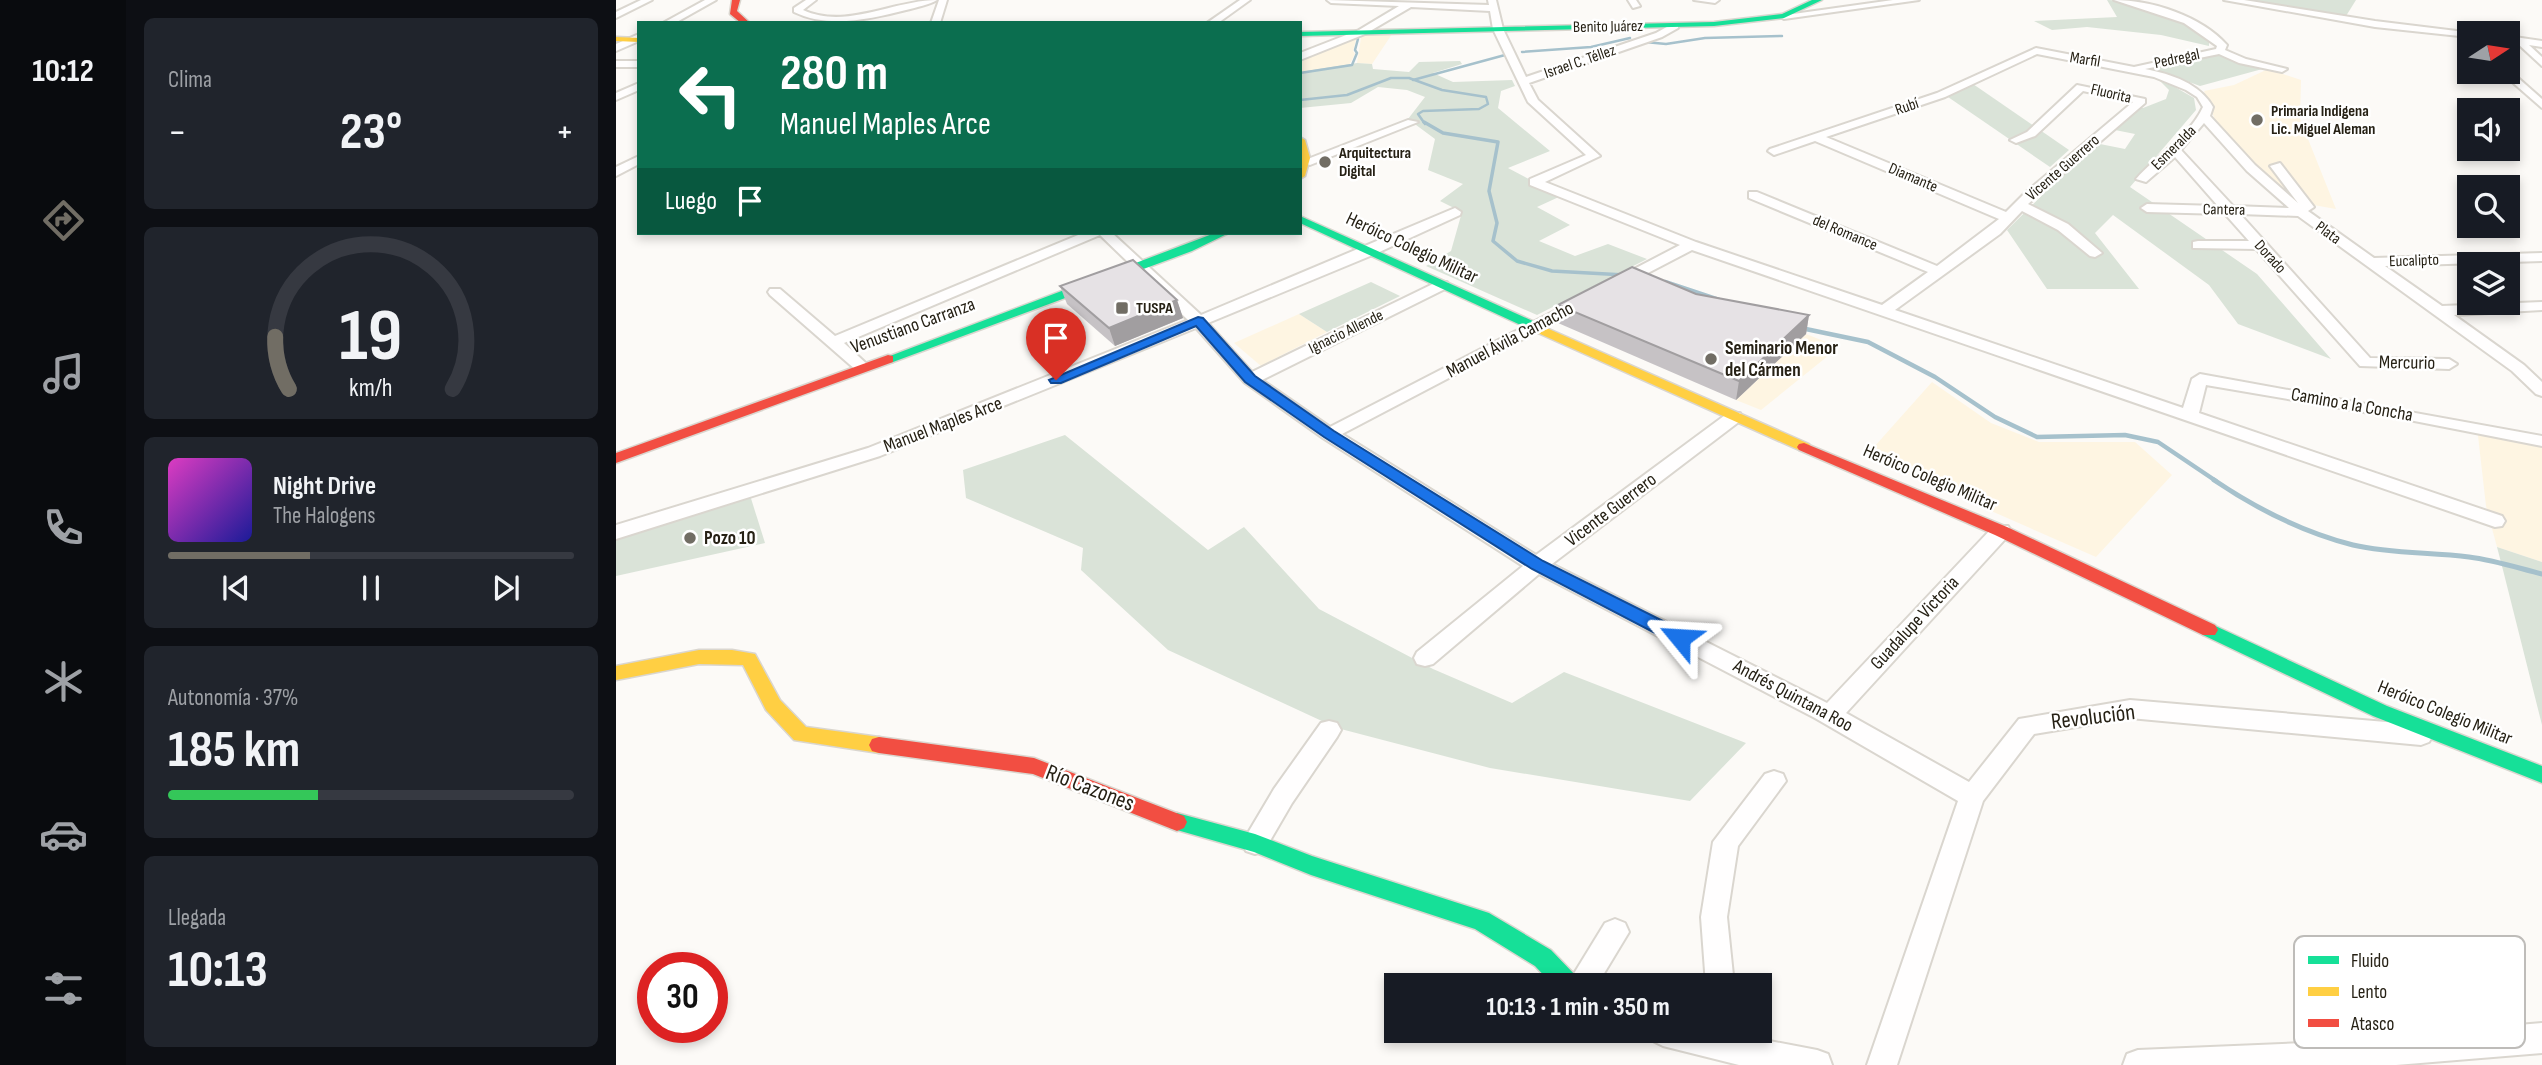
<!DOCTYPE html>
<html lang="es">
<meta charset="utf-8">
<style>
:root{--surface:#171b24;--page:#20242c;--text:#f1f3f6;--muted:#9ea1a6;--line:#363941;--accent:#716d64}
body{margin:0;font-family:"Sofia Sans Condensed",sans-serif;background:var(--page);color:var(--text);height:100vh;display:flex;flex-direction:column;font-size:26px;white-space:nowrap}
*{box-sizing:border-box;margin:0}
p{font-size:23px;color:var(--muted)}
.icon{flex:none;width:38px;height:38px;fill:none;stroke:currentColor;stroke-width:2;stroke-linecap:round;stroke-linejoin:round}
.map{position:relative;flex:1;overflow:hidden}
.drawer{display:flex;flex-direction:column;gap:18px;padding:18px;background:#0d0f14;width:490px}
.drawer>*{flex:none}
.top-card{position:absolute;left:21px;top:21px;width:665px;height:214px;border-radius:0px;box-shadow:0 4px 10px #0003;background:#0b6e4f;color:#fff;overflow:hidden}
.needle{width:46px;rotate:78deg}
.tools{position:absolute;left:1841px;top:21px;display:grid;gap:14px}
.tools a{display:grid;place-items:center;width:63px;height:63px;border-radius:0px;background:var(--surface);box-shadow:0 4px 10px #0003;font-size:35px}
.speed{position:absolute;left:21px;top:952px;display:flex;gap:14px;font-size:35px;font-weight:700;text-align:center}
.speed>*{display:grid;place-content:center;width:91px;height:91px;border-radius:50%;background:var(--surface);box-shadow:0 4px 10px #0003;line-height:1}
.speed .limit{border:10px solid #d22;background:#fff;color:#111}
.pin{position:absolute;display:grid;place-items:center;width:60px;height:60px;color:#fff;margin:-72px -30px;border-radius:50% 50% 50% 0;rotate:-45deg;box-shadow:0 0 7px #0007}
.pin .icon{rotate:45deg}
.me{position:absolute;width:77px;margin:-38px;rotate:297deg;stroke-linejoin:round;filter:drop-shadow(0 0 5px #0008)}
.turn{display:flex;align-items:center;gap:24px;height:147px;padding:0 28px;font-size:32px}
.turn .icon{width:91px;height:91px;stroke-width:2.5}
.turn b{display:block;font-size:49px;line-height:60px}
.then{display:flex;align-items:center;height:66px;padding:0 28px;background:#0003;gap:14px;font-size:26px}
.big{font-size:52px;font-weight:700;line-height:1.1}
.drawer .tile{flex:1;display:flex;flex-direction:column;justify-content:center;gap:10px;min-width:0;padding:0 24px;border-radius:10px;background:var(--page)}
.drawer .dial{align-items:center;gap:0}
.dial svg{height:182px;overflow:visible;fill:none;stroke:var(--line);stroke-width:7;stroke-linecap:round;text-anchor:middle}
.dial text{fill:var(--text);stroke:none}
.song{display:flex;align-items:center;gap:21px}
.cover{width:84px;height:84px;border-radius:10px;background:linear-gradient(135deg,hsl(310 70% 55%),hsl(240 70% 35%))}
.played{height:7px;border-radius:4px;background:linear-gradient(90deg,var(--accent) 35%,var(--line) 35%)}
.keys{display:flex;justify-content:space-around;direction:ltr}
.heat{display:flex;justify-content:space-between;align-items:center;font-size:38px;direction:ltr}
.charge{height:10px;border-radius:5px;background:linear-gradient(90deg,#34c759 37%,var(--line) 0)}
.trip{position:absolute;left:768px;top:973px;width:388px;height:70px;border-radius:0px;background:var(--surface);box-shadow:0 4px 10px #0003;font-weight:700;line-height:70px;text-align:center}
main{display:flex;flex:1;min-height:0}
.tab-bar{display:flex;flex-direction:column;width:126px;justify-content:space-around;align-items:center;background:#090b0e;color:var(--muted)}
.tab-bar .icon{width:49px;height:49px}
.tab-bar .active{color:var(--accent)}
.tab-bar b{font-size:32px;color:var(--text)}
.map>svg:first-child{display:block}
.built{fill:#fef5e2}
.green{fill:#dae3d8}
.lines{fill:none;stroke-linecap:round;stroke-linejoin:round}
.stream-far3{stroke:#a6c1cc;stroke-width:2.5}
.stream-far2{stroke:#a6c1cc;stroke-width:3.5}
.stream-far1{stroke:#a6c1cc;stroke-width:4.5}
.stream{stroke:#a6c1cc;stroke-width:5}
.street-casing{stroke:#dad6cf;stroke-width:4}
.fast-casing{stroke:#dad6cf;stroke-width:3}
.slow-casing{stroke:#dad6cf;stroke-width:3}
.jam-casing{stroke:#dad6cf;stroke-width:3}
.street{fill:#fffefe;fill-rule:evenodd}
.fast{fill:#16e098;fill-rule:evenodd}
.slow{fill:#ffcf43;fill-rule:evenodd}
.jam{fill:#f24e42;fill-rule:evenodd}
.wall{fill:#c6c2c5}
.shaded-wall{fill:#a19ea0}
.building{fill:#e6e2e5;stroke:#a19ea0;stroke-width:2}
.route{fill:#1a73e8;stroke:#114b97;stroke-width:2}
.poi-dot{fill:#716d64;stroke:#fff;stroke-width:2.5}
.labels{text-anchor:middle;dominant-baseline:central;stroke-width:5;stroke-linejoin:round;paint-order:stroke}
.far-street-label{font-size:16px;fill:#262115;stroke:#fff}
.far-poi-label{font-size:16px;font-weight:bold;fill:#262115;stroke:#fff;text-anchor:start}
.street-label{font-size:19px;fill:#262115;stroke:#fff}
.poi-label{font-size:19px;font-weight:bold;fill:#262115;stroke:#fff;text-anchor:start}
.near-street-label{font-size:23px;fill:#262115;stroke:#fff}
.key{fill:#fff;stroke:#bebcb9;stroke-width:2}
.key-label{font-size:19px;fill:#262115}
</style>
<main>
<nav class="tab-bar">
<b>10:12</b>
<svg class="icon active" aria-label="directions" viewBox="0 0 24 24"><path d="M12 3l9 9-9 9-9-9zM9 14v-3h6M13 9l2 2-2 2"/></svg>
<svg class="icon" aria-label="music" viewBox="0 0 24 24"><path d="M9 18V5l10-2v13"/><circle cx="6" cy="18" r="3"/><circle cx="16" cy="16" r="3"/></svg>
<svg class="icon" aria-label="phone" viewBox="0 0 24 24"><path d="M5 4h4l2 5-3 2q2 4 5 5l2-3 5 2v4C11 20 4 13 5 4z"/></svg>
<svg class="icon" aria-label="climate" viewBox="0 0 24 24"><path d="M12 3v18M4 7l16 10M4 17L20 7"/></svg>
<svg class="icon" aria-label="car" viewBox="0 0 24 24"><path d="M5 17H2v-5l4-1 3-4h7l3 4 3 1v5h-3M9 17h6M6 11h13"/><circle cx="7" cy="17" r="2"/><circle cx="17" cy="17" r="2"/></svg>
<svg class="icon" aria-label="filters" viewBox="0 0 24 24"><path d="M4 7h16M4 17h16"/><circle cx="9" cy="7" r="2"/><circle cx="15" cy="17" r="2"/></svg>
</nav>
<section class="drawer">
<div class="tile"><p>Clima</p>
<div class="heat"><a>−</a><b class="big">23°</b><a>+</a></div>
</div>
<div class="tile dial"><svg viewBox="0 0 100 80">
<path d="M14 69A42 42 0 1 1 86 69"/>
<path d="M14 69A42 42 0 0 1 8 46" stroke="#716d64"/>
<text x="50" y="56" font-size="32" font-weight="700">19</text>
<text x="50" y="72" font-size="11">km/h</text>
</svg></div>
<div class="tile">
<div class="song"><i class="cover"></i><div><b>Night Drive</b><p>The Halogens</p></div></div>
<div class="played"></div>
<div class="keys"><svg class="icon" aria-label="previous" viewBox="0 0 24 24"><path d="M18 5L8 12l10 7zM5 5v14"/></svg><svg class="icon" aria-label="pause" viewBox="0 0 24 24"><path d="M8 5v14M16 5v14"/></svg><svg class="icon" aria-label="next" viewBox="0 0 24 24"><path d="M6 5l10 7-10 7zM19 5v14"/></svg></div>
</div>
<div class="tile"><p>Autonomía · 37%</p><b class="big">185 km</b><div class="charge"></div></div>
<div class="tile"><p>Llegada</p><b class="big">10:13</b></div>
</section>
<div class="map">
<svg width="1926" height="1065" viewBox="0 0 1926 1065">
<rect width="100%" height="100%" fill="#fcfaf7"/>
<!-- built -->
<g class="built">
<path d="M776,34L756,64L741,63L745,38L742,35Z"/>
<path d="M734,38L740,40L737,51L739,54L733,65L684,72V60Z"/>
<path d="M1652,69L1685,80L1684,119L1720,209L1675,201L1602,128L1588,91L1618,85Z"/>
<path d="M683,314L711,332L645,366L618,343Z"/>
<path d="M1190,334L1223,347L1145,410L1120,400Z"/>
<path d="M1316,382L1375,423L1423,442H1519L1556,475L1480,557L1250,456Z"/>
<path d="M1861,427L1926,442V562L1881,547L1870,506Z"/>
</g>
<!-- green -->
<g class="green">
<path d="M1491,0C1529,0 1560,18 1593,35V46L1545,35L1471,27L1436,30L1418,21L1501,17Z"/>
<path d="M1631,0H1740L1730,16Z"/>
<path d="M1603,53L1650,68L1584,86L1535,68Z"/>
<path d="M844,61L846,64L817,73L837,82L896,80L899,86L885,91L882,108L934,151L892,168L945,196L921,207L954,225L923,241L959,256L992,244L1031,259L921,315L810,266L835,251L846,212L824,201L847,184L812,170L819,139L792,119L809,97L791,90L762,87L735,103L684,108V72L741,63L756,64L757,69L793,72L803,62Z"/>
<path d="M1538,75L1578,98L1580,110L1514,187L1641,274L1715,359L1622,324L1593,285L1497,215L1479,233L1523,289H1431L1391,230L1479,143L1509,149L1519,134L1494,129L1519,108H1527L1550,99L1553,90Z"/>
<path d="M1357,84L1453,150L1434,167L1332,97Z"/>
<path d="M755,282L784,296L711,332L683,314Z"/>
<path d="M449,435L592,550L628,527L703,609L817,669L896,703L948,672L1130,743L1074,801L874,768L721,728L552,650L465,570L467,548L350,498L347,470Z"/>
<path d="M133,492L149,543L0,576V532Z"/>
<path d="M1881,547L1926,562V725L1887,570Z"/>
</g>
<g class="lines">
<!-- stream-far3 -->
<g class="stream-far3">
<path d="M1029,42L1050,44L1089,38L1166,36"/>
<path d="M906,52L975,47L1014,38"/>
<path d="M684,73L736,65L741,53L739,50L742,39L738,36"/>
<path d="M797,80L889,55"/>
<path d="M684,100L731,95L775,78H793L826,90L870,97L872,104L863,109L807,111L802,114L809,124"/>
</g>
<!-- stream-far2 -->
<path class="stream-far2" d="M808,122L827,133L882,142L873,191L881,223L877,241L901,261L936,271L1009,275"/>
<!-- stream-far1 -->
<g class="stream-far1">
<path d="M1049,282L1103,300"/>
<path d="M1185,328L1252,342L1319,377L1379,417L1421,437L1509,435L1542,442L1600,481"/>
</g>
<!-- stream -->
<path class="stream" d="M1598,480C1641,509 1686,532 1737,545C1775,554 1815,552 1853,557C1878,560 1902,568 1926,574"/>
<defs>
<g id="street">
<path d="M25,0H36L0,18V12Z"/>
<path d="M89,0H100L59,23H47Z"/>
<path d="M190,0H200L187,10C230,30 278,0 321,0C313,5 301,7 290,10C254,19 213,29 178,12V8Z"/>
<path d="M323,0H331L324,23H315Z"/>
<path d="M624,0H634L602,23H591Z"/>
<path d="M711,0L873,5L872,0H880L887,29L910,77L1040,33L1056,24H1062V28L1046,37L913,83L922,100L984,156L929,182L1080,242L1266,305L1312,272L1133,198V192H1141L1321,266L1383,219L1199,141L1158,155L1152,151L1154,149L1321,93L1420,48L1518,67L1600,49L1601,46L1568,23L1498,0C1536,0 1585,16 1611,45L1609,50L1630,59L1671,69L1666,72L1623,63L1603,54L1529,69C1556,74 1584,84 1597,107L1594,116L1639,165L1682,203L1654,166L1664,163L1698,207L1692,211L1758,258L1926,253V261L1769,266L1826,306L1926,302V310L1838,315L1908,365L1926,382V396L1920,394L1896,371L1682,216L1624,214L1754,358L1833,359L1841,364L1833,369L1744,366L1640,249L1577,248V242L1582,241H1633L1609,214L1531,212L1525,208L1531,204L1602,206L1559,157L1530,182L1520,179C1541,155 1573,137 1587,107L1581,97L1570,90L1538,77L1421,54L1329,97L1210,137L1390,212L1409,193L1517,102L1467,91L1419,136L1400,143L1394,140L1411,132L1461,85L1529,99V103L1412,204L1452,224L1486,253L1479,257L1474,256L1442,230L1406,211L1384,234L1279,310L1567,408L1576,379L1584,374L1926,436V446L1783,418L1590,385L1583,413L1886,516L1889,521L1886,526L1879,527L1076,250L1007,286H997V280L1064,245L914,185V179L970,155L912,102L877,29L874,11L795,7L749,34L684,60V53L743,30L783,6L715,3ZM1588,123L1631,171L1673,208L1617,206L1565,150Z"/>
<path d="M1012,0H1020L1024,6L1017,8Z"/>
<path d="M1078,0H1103L1099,3Z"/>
<path d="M1277,0H1303L1168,19L1163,16Z"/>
<path d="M1608,0H1628L1759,21L1857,33H1853V37L1759,27Z"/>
<path d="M23,34V41L0,51V44Z"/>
<path d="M1892,36L1926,41V47L1913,45L1926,57V66L1901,43L1892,42Z"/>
<rect x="0" y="61" width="23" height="6"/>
<path d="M1892,69L1926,99V108L1887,74L1886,72H1892Z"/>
<path d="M23,83V90L0,100V93Z"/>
<path d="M792,120L802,122L694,165L684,162Z"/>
<path d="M23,156V164L0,176V167Z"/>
<path d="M839,208L845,212L844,215L759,254L592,323L636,372L821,282H831L833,285L831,288L646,380L714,427L958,301H968L970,304L968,307L726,434L920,555L1112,413H1124L1126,417L1124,421L936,564L1211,703L1378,526H1392L1395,531L1392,536L1230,713L1353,782L1403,719L1514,700L1805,725L1813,728L1817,735L1813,742L1805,745L1514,718L1418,734L1367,801L1281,1065H1251L1342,801L1199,718L923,574L817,664L809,666L801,664L798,658L801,652L907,566L707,438L628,382L580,328L264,456L0,539V525L252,448L572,320L484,235L228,343L254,367L246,372L240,370L154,295L152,292L154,289H164L219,336L467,233H496L585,315Z"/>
<path d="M713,721L721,723L725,730L721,737L676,803L648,851L639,854L630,851L626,843L658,789L705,723Z"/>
<path d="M1158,771L1167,774L1170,781L1122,846L1111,917L1118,985H1090L1085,917L1097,842L1149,774Z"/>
<path d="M999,919L1009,923L1013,932L981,985H951L989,923Z"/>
<path d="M1926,1023V1053L1780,1065H1507L1511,1054L1522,1050L1687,1043Z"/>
<path d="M1032,1031H1101L1201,1050L1212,1054L1216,1065H1123L1047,1046L1037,1041Z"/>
</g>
<g id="fast">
<path d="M1196,0H1206L1168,18L1098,26L684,36V32L1098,22L1166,14Z"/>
<path d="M684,216L930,327L932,330L930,333H922L684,223Z"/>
<path d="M599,233H613L576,251L277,362L272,363L266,359Z"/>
<path d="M1593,623L1771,706L1926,766V783L1757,716L1587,635L1584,630L1587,625Z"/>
<path d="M561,813L639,834L696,856L873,913L935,950L961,977L964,985H937L919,966L859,929L695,875L638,852L554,828L551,822L554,816Z"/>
</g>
<g id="slow">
<path d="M0,37L23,38V42L0,41Z"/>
<path d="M684,137L689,140L694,158L689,176L684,179Z"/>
<path d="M926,326L1193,444L1195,447L1193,450H1183L922,333V327Z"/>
<path d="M83,650H116L139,654L164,700L190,727L263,737L270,739L273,745L270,751L263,753L178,740L150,710L127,665L83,664L0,680V666Z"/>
</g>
<g id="jam">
<path d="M116,0H124L121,11L134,23H125L114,14Z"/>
<path d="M272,355L277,356V362L0,463V453Z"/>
<path d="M1188,443L1391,527L1599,625L1602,630L1599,635H1587L1379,535L1183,450L1181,447L1183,444Z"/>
<path d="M263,737L418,758L568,816L571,822L568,828L561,831L417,774L263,753L256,751L253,745L256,739Z"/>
</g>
</defs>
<!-- street casing -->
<use href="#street" class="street-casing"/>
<!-- fast casing -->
<use href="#fast" class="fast-casing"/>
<!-- slow casing -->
<use href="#slow" class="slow-casing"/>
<!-- jam casing -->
<use href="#jam" class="jam-casing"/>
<!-- street -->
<use href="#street" class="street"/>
<!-- fast -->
<use href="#fast" class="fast"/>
<!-- slow -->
<use href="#slow" class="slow"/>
<!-- jam -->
<use href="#jam" class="jam"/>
</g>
<!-- wall -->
<g class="wall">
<path d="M444,286L561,300L567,318L499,346L451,304Z"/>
<path d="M1080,294L1193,315L1190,334L1120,400L942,323V305Z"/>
</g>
<!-- shaded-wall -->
<g class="shaded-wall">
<path d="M561,300L567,318L499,346L493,328Z"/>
<path d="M1193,315L1190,334L1120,400L1123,381Z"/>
</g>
<!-- building -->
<g class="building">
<path d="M517,260L561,300L493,328L444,286Z"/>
<path d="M1016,267L1080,294L1193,315L1123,381L942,305Z"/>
</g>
<!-- route -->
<path class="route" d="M582,317L587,318L639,376L718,431L927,561L1071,633L1073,638L1071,643H1058L916,569L708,437L629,382L580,326L445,383H435L433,380Z"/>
<!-- markers -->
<g class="poi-dot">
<circle cx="1641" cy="120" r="7"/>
<circle cx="709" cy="162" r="7"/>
<rect x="499" y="301" width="14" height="14" rx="3.5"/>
<circle cx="1095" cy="359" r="7"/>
<circle cx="74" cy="538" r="7"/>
</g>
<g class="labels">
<!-- far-street labels -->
<g class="far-street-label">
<text transform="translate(992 27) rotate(-1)">Benito Juárez</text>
<text transform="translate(1561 59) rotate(-12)">Pedregal</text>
<text transform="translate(1469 60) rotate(9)">Marfil</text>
<text transform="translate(964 62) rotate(-19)">Israel C. Téllez</text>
<text transform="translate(1495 94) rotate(13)">Fluorita</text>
<text transform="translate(1291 107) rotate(-19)">Rubí</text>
<text transform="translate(1558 148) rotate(-45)">Esmeralda</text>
<text transform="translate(1447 168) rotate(-41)">Vicente Guerrero</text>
<text transform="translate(1297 178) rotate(23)">Diamante</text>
<text transform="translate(1608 210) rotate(1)">Cantera</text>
<text transform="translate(1229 233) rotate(23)">del Romance</text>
<text transform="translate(1712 233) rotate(36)">Plata</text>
<text transform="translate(1654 257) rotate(48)">Dorado</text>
<text transform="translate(1798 261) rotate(-2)">Eucalipto</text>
<text transform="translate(730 332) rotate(-26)">Ignacio Allende</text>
</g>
<!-- far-poi labels -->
<g class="far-poi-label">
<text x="1655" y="111">Primaria Indigena<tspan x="1655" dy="18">Lic. Miguel Aleman</tspan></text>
<text x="723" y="153">Arquitectura<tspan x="723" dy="18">Digital</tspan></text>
<text x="520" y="308">TUSPA</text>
</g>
<!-- street labels -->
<g class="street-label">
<text transform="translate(796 248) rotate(25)">Heróico Colegio Militar</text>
<text transform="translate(297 326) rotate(-20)">Venustiano Carranza</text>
<text transform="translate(894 340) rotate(-28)">Manuel Ávila Camacho</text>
<text transform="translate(1791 363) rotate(1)">Mercurio</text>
<text transform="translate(1736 405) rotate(10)">Camino a la Concha</text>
<text transform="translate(327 425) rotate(-21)">Manuel Maples Arce</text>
<text transform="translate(1314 478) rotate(23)">Heróico Colegio Militar</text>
<text transform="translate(995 510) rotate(-37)">Vicente Guerrero</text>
<text transform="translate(1299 623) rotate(-47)">Guadalupe Victoria</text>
<text transform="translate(1177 696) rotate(28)">Andrés Quintana Roo</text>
<text transform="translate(1829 713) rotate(22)">Heróico Colegio Militar</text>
</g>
<!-- poi labels -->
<g class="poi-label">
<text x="1109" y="348">Seminario Menor<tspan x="1109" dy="22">del Cármen</tspan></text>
<text x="88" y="538">Pozo 10</text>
</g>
<!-- near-street labels -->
<g class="near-street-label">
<text transform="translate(1477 717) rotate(-7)">Revolución</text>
<text transform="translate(474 788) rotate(21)">Río Cazones</text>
</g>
</g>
<!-- legend -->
<rect x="1678" y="936" width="231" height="112" rx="10" class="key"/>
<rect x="1692" y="956" width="31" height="8" fill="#16e098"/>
<rect x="1692" y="987" width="31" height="9" fill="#ffcf43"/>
<rect x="1692" y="1019" width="31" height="8" fill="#f24e42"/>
<g class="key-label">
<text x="1735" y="967">Fluido</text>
<text x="1735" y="998">Lento</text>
<text x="1735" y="1030">Atasco</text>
</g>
</svg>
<div class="tools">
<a><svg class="needle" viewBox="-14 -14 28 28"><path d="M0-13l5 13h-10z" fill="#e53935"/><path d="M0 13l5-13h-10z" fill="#9ea1a6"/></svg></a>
<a><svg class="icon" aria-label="sound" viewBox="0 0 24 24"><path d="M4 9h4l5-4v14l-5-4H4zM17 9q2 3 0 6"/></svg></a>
<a><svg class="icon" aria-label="search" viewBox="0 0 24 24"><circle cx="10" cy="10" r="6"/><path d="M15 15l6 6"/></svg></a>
<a><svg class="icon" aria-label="layers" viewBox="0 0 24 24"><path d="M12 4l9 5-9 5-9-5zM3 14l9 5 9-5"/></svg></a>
</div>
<div class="speed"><div class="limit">30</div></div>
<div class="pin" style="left:440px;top:380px;background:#d93025"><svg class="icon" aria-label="arrive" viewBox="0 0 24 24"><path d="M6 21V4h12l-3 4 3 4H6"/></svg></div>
<svg class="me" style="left:1064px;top:638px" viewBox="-20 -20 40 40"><path d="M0-17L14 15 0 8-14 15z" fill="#1a73e8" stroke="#fff" stroke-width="4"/></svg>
<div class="trip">10:13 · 1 min · 350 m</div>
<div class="top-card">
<div class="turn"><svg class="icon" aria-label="left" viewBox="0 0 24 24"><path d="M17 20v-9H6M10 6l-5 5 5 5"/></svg><div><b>280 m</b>Manuel Maples Arce</div></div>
<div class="then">Luego<svg class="icon" aria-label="arrive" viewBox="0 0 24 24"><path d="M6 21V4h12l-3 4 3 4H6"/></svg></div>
</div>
</div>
</main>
